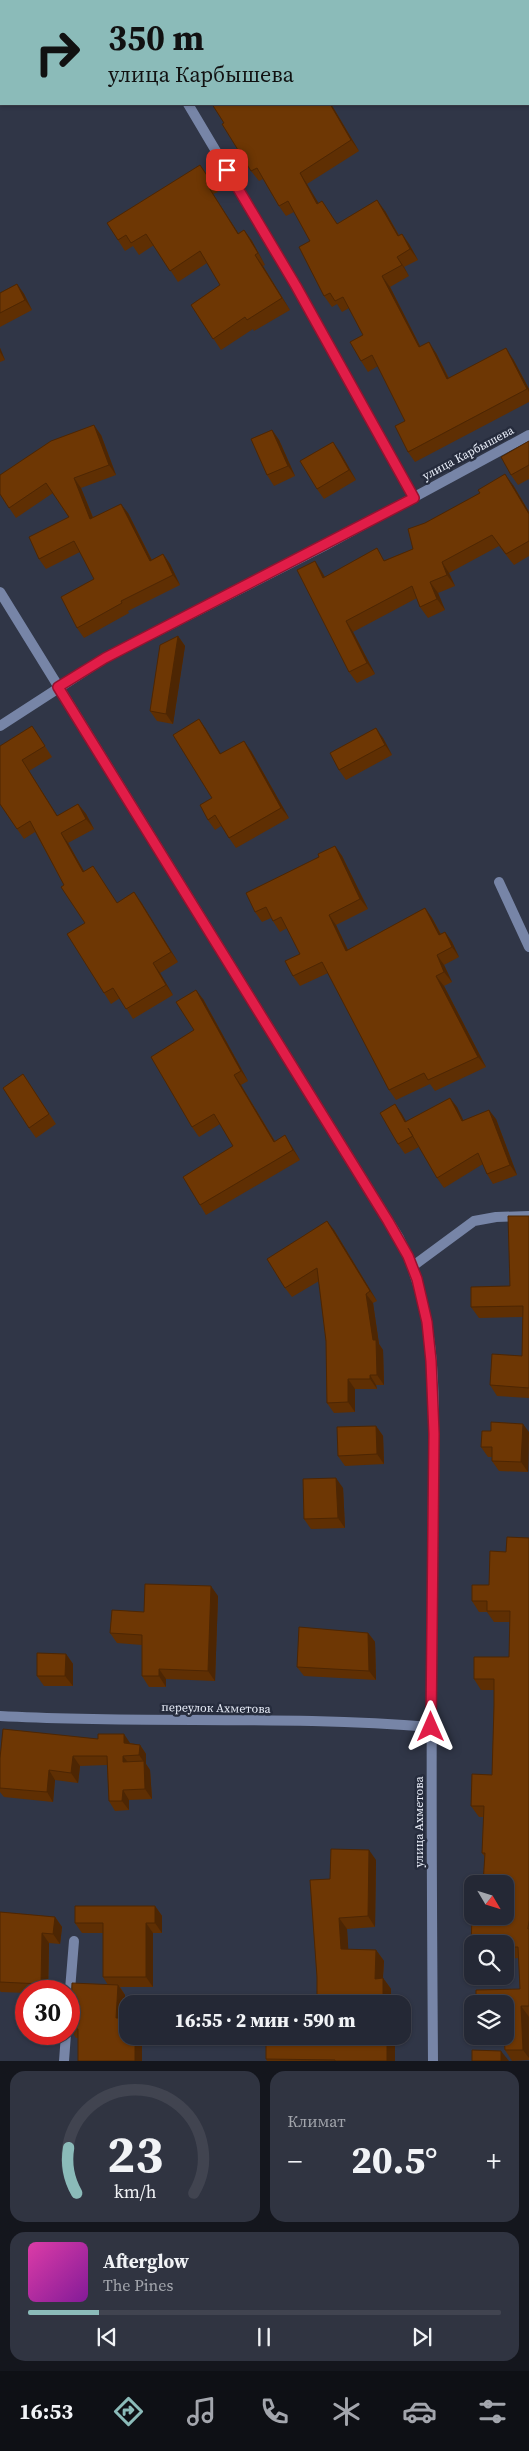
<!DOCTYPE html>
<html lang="ru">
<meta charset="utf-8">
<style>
:root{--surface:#242835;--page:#303441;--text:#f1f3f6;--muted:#a3a6ad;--line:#414450;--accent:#8bbbb9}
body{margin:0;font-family:"Source Serif 4",serif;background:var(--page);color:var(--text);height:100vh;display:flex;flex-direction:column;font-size:19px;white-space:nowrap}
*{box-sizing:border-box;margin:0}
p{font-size:16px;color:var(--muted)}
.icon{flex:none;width:28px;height:28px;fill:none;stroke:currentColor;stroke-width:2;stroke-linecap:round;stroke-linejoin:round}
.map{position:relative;height:2061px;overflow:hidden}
.drawer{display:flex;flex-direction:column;gap:10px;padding:10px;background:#14161d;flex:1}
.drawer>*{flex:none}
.hud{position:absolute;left:0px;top:0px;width:530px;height:105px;box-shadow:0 1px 4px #0004,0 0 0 1px var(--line);background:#8bbbb9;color:#111;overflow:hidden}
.needle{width:32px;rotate:128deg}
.fabs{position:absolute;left:464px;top:1875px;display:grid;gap:10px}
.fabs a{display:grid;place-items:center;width:50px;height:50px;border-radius:10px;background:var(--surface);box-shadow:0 1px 4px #0004,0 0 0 1px var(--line);font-size:25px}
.speed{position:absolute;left:15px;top:1980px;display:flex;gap:10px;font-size:25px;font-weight:700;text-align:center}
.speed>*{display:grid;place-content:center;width:65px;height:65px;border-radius:50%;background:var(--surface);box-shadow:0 1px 4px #0004,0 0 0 1px var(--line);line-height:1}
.speed .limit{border:8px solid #d22;background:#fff;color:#111}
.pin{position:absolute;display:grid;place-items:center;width:42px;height:42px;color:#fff;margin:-21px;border-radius:10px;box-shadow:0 2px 8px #0006}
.me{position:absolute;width:55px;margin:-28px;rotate:0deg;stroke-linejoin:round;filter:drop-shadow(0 0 4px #0008)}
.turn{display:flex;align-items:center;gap:18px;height:105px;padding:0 25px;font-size:22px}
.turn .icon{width:65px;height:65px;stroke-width:2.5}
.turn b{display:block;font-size:35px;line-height:42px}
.big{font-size:38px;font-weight:800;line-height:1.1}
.drawer .widget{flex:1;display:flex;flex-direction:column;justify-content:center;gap:8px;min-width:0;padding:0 18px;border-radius:15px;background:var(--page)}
.drawer .dial{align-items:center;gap:0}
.dial svg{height:130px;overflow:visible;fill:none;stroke:var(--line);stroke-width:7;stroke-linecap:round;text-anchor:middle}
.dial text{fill:var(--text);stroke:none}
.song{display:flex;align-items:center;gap:15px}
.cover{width:60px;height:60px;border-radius:8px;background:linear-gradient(135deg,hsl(320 70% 55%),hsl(290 70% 35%))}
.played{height:5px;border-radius:2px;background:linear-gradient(90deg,var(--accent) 15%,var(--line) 15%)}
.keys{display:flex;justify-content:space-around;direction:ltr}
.heat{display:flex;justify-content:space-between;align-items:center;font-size:28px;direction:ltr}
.drawer .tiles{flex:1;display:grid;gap:10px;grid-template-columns:1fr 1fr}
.widget:last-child{grid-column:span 2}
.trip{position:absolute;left:119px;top:1995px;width:292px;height:50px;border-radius:15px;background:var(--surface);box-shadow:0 1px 4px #0004,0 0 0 1px var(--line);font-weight:800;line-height:50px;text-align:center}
.tabs{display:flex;height:80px;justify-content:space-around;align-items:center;background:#0e1015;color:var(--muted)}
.tabs .icon{width:35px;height:35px}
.tabs .current{color:var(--accent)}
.tabs b{font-size:22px;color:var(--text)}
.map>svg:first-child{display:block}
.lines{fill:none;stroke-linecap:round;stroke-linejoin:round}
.service{stroke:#7785a7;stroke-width:10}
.minor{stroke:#7785a7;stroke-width:10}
.wall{fill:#5f2f03}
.shaded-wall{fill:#4d2603}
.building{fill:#6e3704;stroke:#4d2603}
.route-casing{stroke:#92132f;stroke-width:12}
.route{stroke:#e11d48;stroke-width:9}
.labels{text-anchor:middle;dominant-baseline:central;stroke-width:5;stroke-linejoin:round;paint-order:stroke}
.street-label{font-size:12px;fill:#edf2fd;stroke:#262c3d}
</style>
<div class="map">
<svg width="529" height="2061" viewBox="0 0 529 2061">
<rect width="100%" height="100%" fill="#303647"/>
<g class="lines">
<!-- service -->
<g class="service">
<path d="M499,882L529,947"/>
<path d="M413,1266L474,1221L496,1217L529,1216"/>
</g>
<!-- minor -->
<g class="minor">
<path d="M126,0L127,1"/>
<path d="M188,104L296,286L414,498"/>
<path d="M0,592L399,1238C440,1315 434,1406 433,1491C433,1549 432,1607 432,1666C431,1797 432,1929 433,2061"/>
<path d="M0,726L105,658L324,546L529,435"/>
<path d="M0,1716C144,1724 288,1715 431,1727"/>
<path d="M69,2002L74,1941"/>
<path d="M64,2061L66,2034"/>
</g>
</g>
<!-- wall -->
<g class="wall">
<path d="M32,0H94L95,1H33Z"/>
<path d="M149,0H212L210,1H149Z"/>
<path d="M212,104H331L359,151L307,184L318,203L338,224L385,211L399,235L402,234L409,244L418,260L404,267L409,276L390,287L420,346L436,353L449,378L513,359L529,389V402L415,462L408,452L405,421L378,366L368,372L361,361L363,335L349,308L342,312L337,304L332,307L324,296L310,241L294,212L286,216L279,206L263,179L259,181L251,171L224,123Z"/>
<path d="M200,165L218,192L213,194L238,233L244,230L252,241L265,265L263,266L290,310L254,331L253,329L221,350L191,305L220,285L207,263L178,282L154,245L139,255L133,246L125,251L118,240Z"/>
<path d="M17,284L24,294L32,310L0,327V293Z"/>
<path d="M0,348L5,360L0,362Z"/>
<path d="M272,430L279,440L295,476L274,486L267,475Z"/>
<path d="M101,435L116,475L81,488L93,517L128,513L152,560L163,554L170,564L180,585L128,611L129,613L84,638L77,628L94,579L80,552L46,569L39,559L69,517L53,493L16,518L0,494Z"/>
<path d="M529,441V479L518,485L511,475Z"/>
<path d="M340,452L356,480L324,499L317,489Z"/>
<path d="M513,485L529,512V556L514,565L499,546L449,573L455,586L438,593L445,610L428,618L420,607L417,598L353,632L375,674L357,683L349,672L322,572L325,577L385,560L413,549L425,523Z"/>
<path d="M178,636L185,646L173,724L157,721L150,711Z"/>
<path d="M199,719L221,754L251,751L289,818L236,848L221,826L215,830L208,820L212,798Z"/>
<path d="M32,726L52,757L29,771L57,816L78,804L86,814L94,829L68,843L84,871L117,903L141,902L178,962L160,973L173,995L133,1019L120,998L111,1004L104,993L85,923L35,832L24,839L0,804Z"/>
<path d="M383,738L392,755L346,780L339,770Z"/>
<path d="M335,846L342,856L368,909L336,925L348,950L425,908L432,918L441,934L445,932L452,942L459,957L444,965L452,982L444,986L486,1067L435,1091L430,1084L396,1100L389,1090L328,973L300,986L293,976L300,954L287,928L280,932L271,918L262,922L255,912L319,857Z"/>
<path d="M203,999L248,1081L241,1085L275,1141L291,1145L300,1160L206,1215L200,1205L233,1146L220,1124L199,1137L192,1127L194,1030Z"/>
<path d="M23,1074L56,1124L36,1138L29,1128Z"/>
<path d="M395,1104L406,1122L457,1107L463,1120L496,1119L517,1175L493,1184L487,1174L483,1164L444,1188L437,1178L419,1147L405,1154L398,1144Z"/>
<path d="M529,1216V1398L497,1396L490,1385L522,1356L523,1317L479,1318L471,1307L510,1286Z"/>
<path d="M334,1230L377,1301L373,1303L379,1344L383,1350L384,1385H376L377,1389H355V1412L334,1413L327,1403L326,1341L319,1281L292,1297L285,1288Z"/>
<path d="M376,1426L383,1436L384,1464L345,1466L338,1456Z"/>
<path d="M529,1432L528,1472L499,1471L492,1461V1457H488L481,1447Z"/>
<path d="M343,1488L345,1528L311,1529L304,1519Z"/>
<path d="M507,1537L529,1538V2060L512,2061L505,2050L504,2036H505V2004H476V1990L520,1989L519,1958L505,1959V1944H472V1951L471,1949L472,1915V1916H505V1884H483L485,1857L482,1853L484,1817H479L471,1806L472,1774L492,1775L494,1706V1690H481L474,1679V1657H509L510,1622H494L487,1612H479L472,1601V1585H489L490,1551L506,1552Z"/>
<path d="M218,1596L215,1681L166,1679V1687H149L142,1676V1645L117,1643L110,1633L144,1612Z"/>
<path d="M368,1633L375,1642L376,1680L304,1676L297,1667Z"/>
<path d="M66,1654L73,1664V1686H44L37,1676Z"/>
<path d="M130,1743L140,1745L146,1754V1764L150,1770L152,1799L129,1800V1810L115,1811L109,1801L107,1765L80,1766L78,1783L55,1780L53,1802L4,1797L0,1792V1758Z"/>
<path d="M376,1860L375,1927L347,1929L348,1949L376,1950L384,1961L383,1978L391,1989V2004H317L330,1879Z"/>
<path d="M155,1906L162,1916V1933H153V1987H120L125,1995L124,2018L142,2036V2061H78V2038H76L70,2028L108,1985L103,1977V1933H82L75,1923Z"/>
<path d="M0,1912L55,1917L62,1927L60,1944L49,1943L48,1991H26V1993L1,1992L0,1991Z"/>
<path d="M395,2036V2061H267L266,2059L317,2041Z"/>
</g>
<!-- shaded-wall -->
<g class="shaded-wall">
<path d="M330,104H331L359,151L351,140Z"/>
<path d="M300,173L307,184L325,214L317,204Z"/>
<path d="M206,183L213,194L246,245L238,234Z"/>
<path d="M377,200L385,211L405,247L398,236Z"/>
<path d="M244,230L252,241L265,265L258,253Z"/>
<path d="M402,234L409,244L418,260L410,249Z"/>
<path d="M255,255L263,266L290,310L282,298Z"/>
<path d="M397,257L404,267L409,276L402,265Z"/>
<path d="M382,276L390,287L426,358L419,347Z"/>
<path d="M17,284L24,294L32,310L25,300Z"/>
<path d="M429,342L436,353L454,390L447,379Z"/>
<path d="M0,348L5,360L0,352Z"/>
<path d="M506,348L513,359L529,389V392Z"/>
<path d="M94,425L101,435L116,475L109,465Z"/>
<path d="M272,430L279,440L295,476L288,466Z"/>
<path d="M333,442L340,452L356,480L349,470Z"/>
<path d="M505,474L513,485L529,512V514Z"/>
<path d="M74,478L81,488L97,528L90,519Z"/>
<path d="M121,504L128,513L157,571L150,561Z"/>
<path d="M163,554L170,564L180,585L173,575Z"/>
<path d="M315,561L322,572L331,589L323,578Z"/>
<path d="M442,562L449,573L455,586L447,575Z"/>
<path d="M430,582L438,593L445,610L437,599Z"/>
<path d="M346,621L353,632L375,674L367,663Z"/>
<path d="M178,636L185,646L173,724L166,714Z"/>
<path d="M199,719L206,729L227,764L220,754Z"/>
<path d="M376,728L383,738L392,755L385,745Z"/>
<path d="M244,741L251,751L289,818L281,808Z"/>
<path d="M22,760L64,826L57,816Z"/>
<path d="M78,804L86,814L94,829L86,819Z"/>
<path d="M61,833L68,843L90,882L83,872Z"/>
<path d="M335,846L342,856L368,909L360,899Z"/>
<path d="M134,892L141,902L178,962L171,952Z"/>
<path d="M425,908L432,918L446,945L439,935Z"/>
<path d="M329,915L336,925L353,961L346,951Z"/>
<path d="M445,932L452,942L459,957L452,947Z"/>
<path d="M437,955L444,965L452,982L444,972Z"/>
<path d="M153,963L160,973L173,995L166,985Z"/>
<path d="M436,976L444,986L486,1067L478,1057Z"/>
<path d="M196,990L203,999L248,1081L241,1071Z"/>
<path d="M234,1075L241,1085L281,1152L274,1142Z"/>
<path d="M450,1098L457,1107L468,1130L462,1121Z"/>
<path d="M395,1104L402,1114L412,1132L405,1122Z"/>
<path d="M489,1110L496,1119L517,1175L510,1165Z"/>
<path d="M285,1135L300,1160L293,1150Z"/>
<path d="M327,1221L334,1230L377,1301L370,1291Z"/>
<path d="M366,1294L373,1303L379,1344L383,1350L384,1385L377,1375Z"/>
<path d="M370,1375L376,1385L377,1389L370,1379Z"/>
<path d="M348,1379L355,1389V1412L348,1402Z"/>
<path d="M523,1424L529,1432L528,1472L521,1462Z"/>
<path d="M376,1426L383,1436L384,1464L377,1454Z"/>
<path d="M336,1478L343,1488L345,1528L338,1518Z"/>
<path d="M211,1586L218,1596L215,1681L208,1671Z"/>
<path d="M368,1633L375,1642L376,1680L369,1671Z"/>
<path d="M66,1654L73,1664V1686L65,1676Z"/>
<path d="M159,1669L166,1679V1687L159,1676Z"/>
<path d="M124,1734L130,1743V1752L124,1743Z"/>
<path d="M140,1745L146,1754V1764L150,1770L152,1799L145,1789L144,1762L139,1755Z"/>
<path d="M73,1756L80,1766L78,1783L71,1773Z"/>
<path d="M123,1756L130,1765L123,1762Z"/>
<path d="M49,1770L55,1780L53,1802L47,1792Z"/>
<path d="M123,1790L129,1800V1810L122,1801Z"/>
<path d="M369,1850L376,1860L375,1927L368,1916Z"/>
<path d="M155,1906L162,1916V1933L155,1923Z"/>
<path d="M55,1917L62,1927L60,1944L53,1934Z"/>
<path d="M339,1918L347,1929L349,1959L341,1949Z"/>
<path d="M146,1923L153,1933V1987L146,1977Z"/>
<path d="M42,1933L49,1943L48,1991H46L41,1984Z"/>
<path d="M376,1950L384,1961L382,1989L375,1979Z"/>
<path d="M383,1978L391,1989V2004H383Z"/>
<path d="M118,1985L125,1995L123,2028L116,2018Z"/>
<path d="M521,2006L529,2017V2058L523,2050Z"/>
<rect x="135" y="2036" width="7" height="25"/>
<rect x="387" y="2036" width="8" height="25"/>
<path d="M501,2051L509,2061H501Z"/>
</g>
<!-- building -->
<g class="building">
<path d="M45,0H94L95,1H46Z"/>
<path d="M149,0H199L200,1H149Z"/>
<path d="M212,104H330L351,140L300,173L317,204L322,201L337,224L377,200L398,236L402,234L410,249L397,257L402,265L382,276L419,347L429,342L447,379L506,348L527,389L408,452L395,426L405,421L372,355L361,361L350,342L363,335L343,297L335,301L330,293L324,296L299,247L310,241L288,201L279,206L257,168L251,171L222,124L224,123Z"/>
<path d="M200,165L210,180L206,183L238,234L244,230L258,253L255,255L282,298L247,320L245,317L213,339L191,305L220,285L200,251L170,271L146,234L131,243L126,235L118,240L107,223Z"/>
<path d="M17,284L25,300L0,313V293Z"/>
<path d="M94,425L109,465L74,478L90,519L121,504L150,561L163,554L173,575L121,601L122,603L77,628L61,597L94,579L74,541L39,559L29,537L69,517L46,483L9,508L0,494V475L51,441Z"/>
<path d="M272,430L288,466L267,475L251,439Z"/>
<path d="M529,441V465L511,475L501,457Z"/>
<path d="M333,442L349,470L317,489L300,461Z"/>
<path d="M505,474L529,514V541L506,554L492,535L442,562L447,575L430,582L437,599L420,607L412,586L346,621L367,663L349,672L297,570L315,561L323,578L377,548L384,561L413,549L408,529L425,523L480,493L478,490Z"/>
<path d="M178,636L166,714L150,711L160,645Z"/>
<path d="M199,719L220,754L244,741L281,808L229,838L215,815L208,820L200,805L212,798L173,735Z"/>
<path d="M32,726L45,746L22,760L57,816L78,804L86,819L61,833L83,872L93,866L117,903L134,892L171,952L153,963L166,985L126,1009L113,988L104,993L67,934L85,923L61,887L64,885L30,821L17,829L0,804V746Z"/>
<path d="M376,728L385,745L339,770L330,753Z"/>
<path d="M335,846L360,899L329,915L346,951L425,908L439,935L445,932L452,947L437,955L444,972L436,976L478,1057L428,1080L424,1073L389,1090L322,962L293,976L285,961L300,954L281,917L273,921L266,907L255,912L246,893L319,857L318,854Z"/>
<path d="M196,990L241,1071L234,1075L274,1142L285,1135L293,1150L200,1205L183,1177L233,1146L214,1114L192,1127L151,1057L194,1030L176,1002Z"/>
<path d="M23,1074L49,1114L29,1128L3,1088Z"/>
<path d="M450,1098L462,1121L489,1110L510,1165L487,1174L478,1153L437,1178L408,1128L413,1136L398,1144L380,1113L395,1104L405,1122Z"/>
<path d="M508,1216H529V1388L490,1385L492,1354L522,1356L523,1306L471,1307V1287L510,1286Z"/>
<path d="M327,1221L370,1291L366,1294L373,1340H376L377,1375H370V1379H348V1402L327,1403L326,1341L317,1268L285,1288L267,1259Z"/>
<path d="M491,1422L523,1424L521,1462L492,1461V1447H481L482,1431H491Z"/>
<path d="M376,1426L377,1454L338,1456L337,1427Z"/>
<path d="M336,1478L338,1518L304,1519L303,1479Z"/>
<path d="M507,1537L529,1538V1920L528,1929H529V2006H521L523,2050H505L504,2036H505V2004H476V1990L520,1989L518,1947H505V1944H472V1949H471L472,1915V1916H505V1884H483L485,1853H482L484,1806H471L472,1774L492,1775L494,1706V1679H474V1657H509L510,1611H487V1601H472V1585H489L490,1551L506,1552Z"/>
<path d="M145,1584L211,1586L208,1671L159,1669V1676H142V1635L110,1633L112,1610L144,1612Z"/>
<path d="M299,1627L368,1633L369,1671L297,1667Z"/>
<path d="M37,1653L66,1654L65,1676H37Z"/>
<path d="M3,1729L98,1739V1734H124V1743L140,1745L139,1755L123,1756V1762L144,1761L145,1789L123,1790L122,1801H109L107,1756H73L71,1773L49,1770L47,1792L0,1788V1758Z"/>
<path d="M331,1849L369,1850L368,1916L339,1918L341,1949L376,1950L375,1979L383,1978V2004H317V1977L310,1880L330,1879Z"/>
<path d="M75,1906H155V1923H146V1977H103V1923H75Z"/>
<path d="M0,1912L55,1917L53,1934L42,1933L41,1984L0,1982Z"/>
<path d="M72,1983L118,1985L116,2018H128V2036H135V2061H78V2029L70,2028Z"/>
<path d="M317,2036H387V2061H335V2060L266,2059V2040L317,2041Z"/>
<path d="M472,2050L501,2051V2061H472Z"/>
</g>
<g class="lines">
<defs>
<path id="route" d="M227,170L296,286L414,498L105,658L58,687L388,1221L408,1256L417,1279L427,1322L431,1361L434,1434L431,1727"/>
</defs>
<!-- route casing -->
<use href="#route" class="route-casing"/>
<!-- route -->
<use href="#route" class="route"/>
</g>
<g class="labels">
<!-- street labels -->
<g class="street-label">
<text transform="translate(468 453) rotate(-28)">улица Карбышева</text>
<text transform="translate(216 1708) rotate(1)">переулок Ахметова</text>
<text transform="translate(419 1822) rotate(-90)">улица Ахметова</text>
</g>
</g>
</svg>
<div class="fabs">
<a><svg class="needle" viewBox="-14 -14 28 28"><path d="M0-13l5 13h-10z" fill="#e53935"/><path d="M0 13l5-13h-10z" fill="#a3a6ad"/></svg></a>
<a><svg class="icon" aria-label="search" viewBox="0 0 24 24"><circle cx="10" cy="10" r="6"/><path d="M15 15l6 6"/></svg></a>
<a><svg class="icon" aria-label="layers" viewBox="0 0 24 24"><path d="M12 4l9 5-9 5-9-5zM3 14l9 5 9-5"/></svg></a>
</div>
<div class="speed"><div class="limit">30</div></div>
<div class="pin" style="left:227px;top:170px;background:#d93025"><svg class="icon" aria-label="arrive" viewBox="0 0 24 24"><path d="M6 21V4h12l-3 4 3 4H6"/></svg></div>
<svg class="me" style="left:431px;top:1727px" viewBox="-20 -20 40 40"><path d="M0-17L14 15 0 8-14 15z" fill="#e11d48" stroke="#fff" stroke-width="4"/></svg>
<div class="trip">16:55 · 2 мин · 590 m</div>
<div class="hud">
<div class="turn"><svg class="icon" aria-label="right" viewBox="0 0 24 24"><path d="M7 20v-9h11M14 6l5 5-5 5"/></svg><div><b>350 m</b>улица Карбышева</div></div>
</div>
</div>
<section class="drawer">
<div class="tiles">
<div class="widget dial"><svg viewBox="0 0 100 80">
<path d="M14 69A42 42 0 1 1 86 69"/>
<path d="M14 69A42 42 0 0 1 9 41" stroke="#8bbbb9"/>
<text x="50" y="56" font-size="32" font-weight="700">23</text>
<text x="50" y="72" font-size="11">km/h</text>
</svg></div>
<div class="widget"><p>Климат</p>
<div class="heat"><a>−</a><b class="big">20.5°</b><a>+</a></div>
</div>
<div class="widget">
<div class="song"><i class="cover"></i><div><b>Afterglow</b><p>The Pines</p></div></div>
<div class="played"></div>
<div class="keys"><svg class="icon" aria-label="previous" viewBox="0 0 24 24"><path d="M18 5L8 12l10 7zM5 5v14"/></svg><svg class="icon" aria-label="pause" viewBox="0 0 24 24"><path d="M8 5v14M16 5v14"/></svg><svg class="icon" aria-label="next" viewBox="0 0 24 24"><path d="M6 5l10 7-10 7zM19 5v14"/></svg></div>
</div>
</div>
</section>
<nav class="tabs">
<b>16:53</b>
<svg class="icon current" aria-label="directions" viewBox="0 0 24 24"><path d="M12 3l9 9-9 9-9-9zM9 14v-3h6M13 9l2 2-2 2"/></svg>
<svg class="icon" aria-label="music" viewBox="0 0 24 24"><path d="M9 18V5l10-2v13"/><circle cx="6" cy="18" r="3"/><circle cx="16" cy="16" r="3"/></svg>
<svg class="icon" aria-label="phone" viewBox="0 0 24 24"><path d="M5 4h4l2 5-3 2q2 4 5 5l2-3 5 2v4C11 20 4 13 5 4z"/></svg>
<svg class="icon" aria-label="climate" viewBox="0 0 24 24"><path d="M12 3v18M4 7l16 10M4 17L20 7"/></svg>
<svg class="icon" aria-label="car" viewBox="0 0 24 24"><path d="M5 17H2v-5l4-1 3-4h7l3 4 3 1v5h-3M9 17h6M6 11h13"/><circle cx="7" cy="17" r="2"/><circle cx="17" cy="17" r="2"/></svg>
<svg class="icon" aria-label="filters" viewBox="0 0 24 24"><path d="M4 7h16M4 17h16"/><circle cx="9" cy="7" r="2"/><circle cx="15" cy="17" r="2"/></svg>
</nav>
